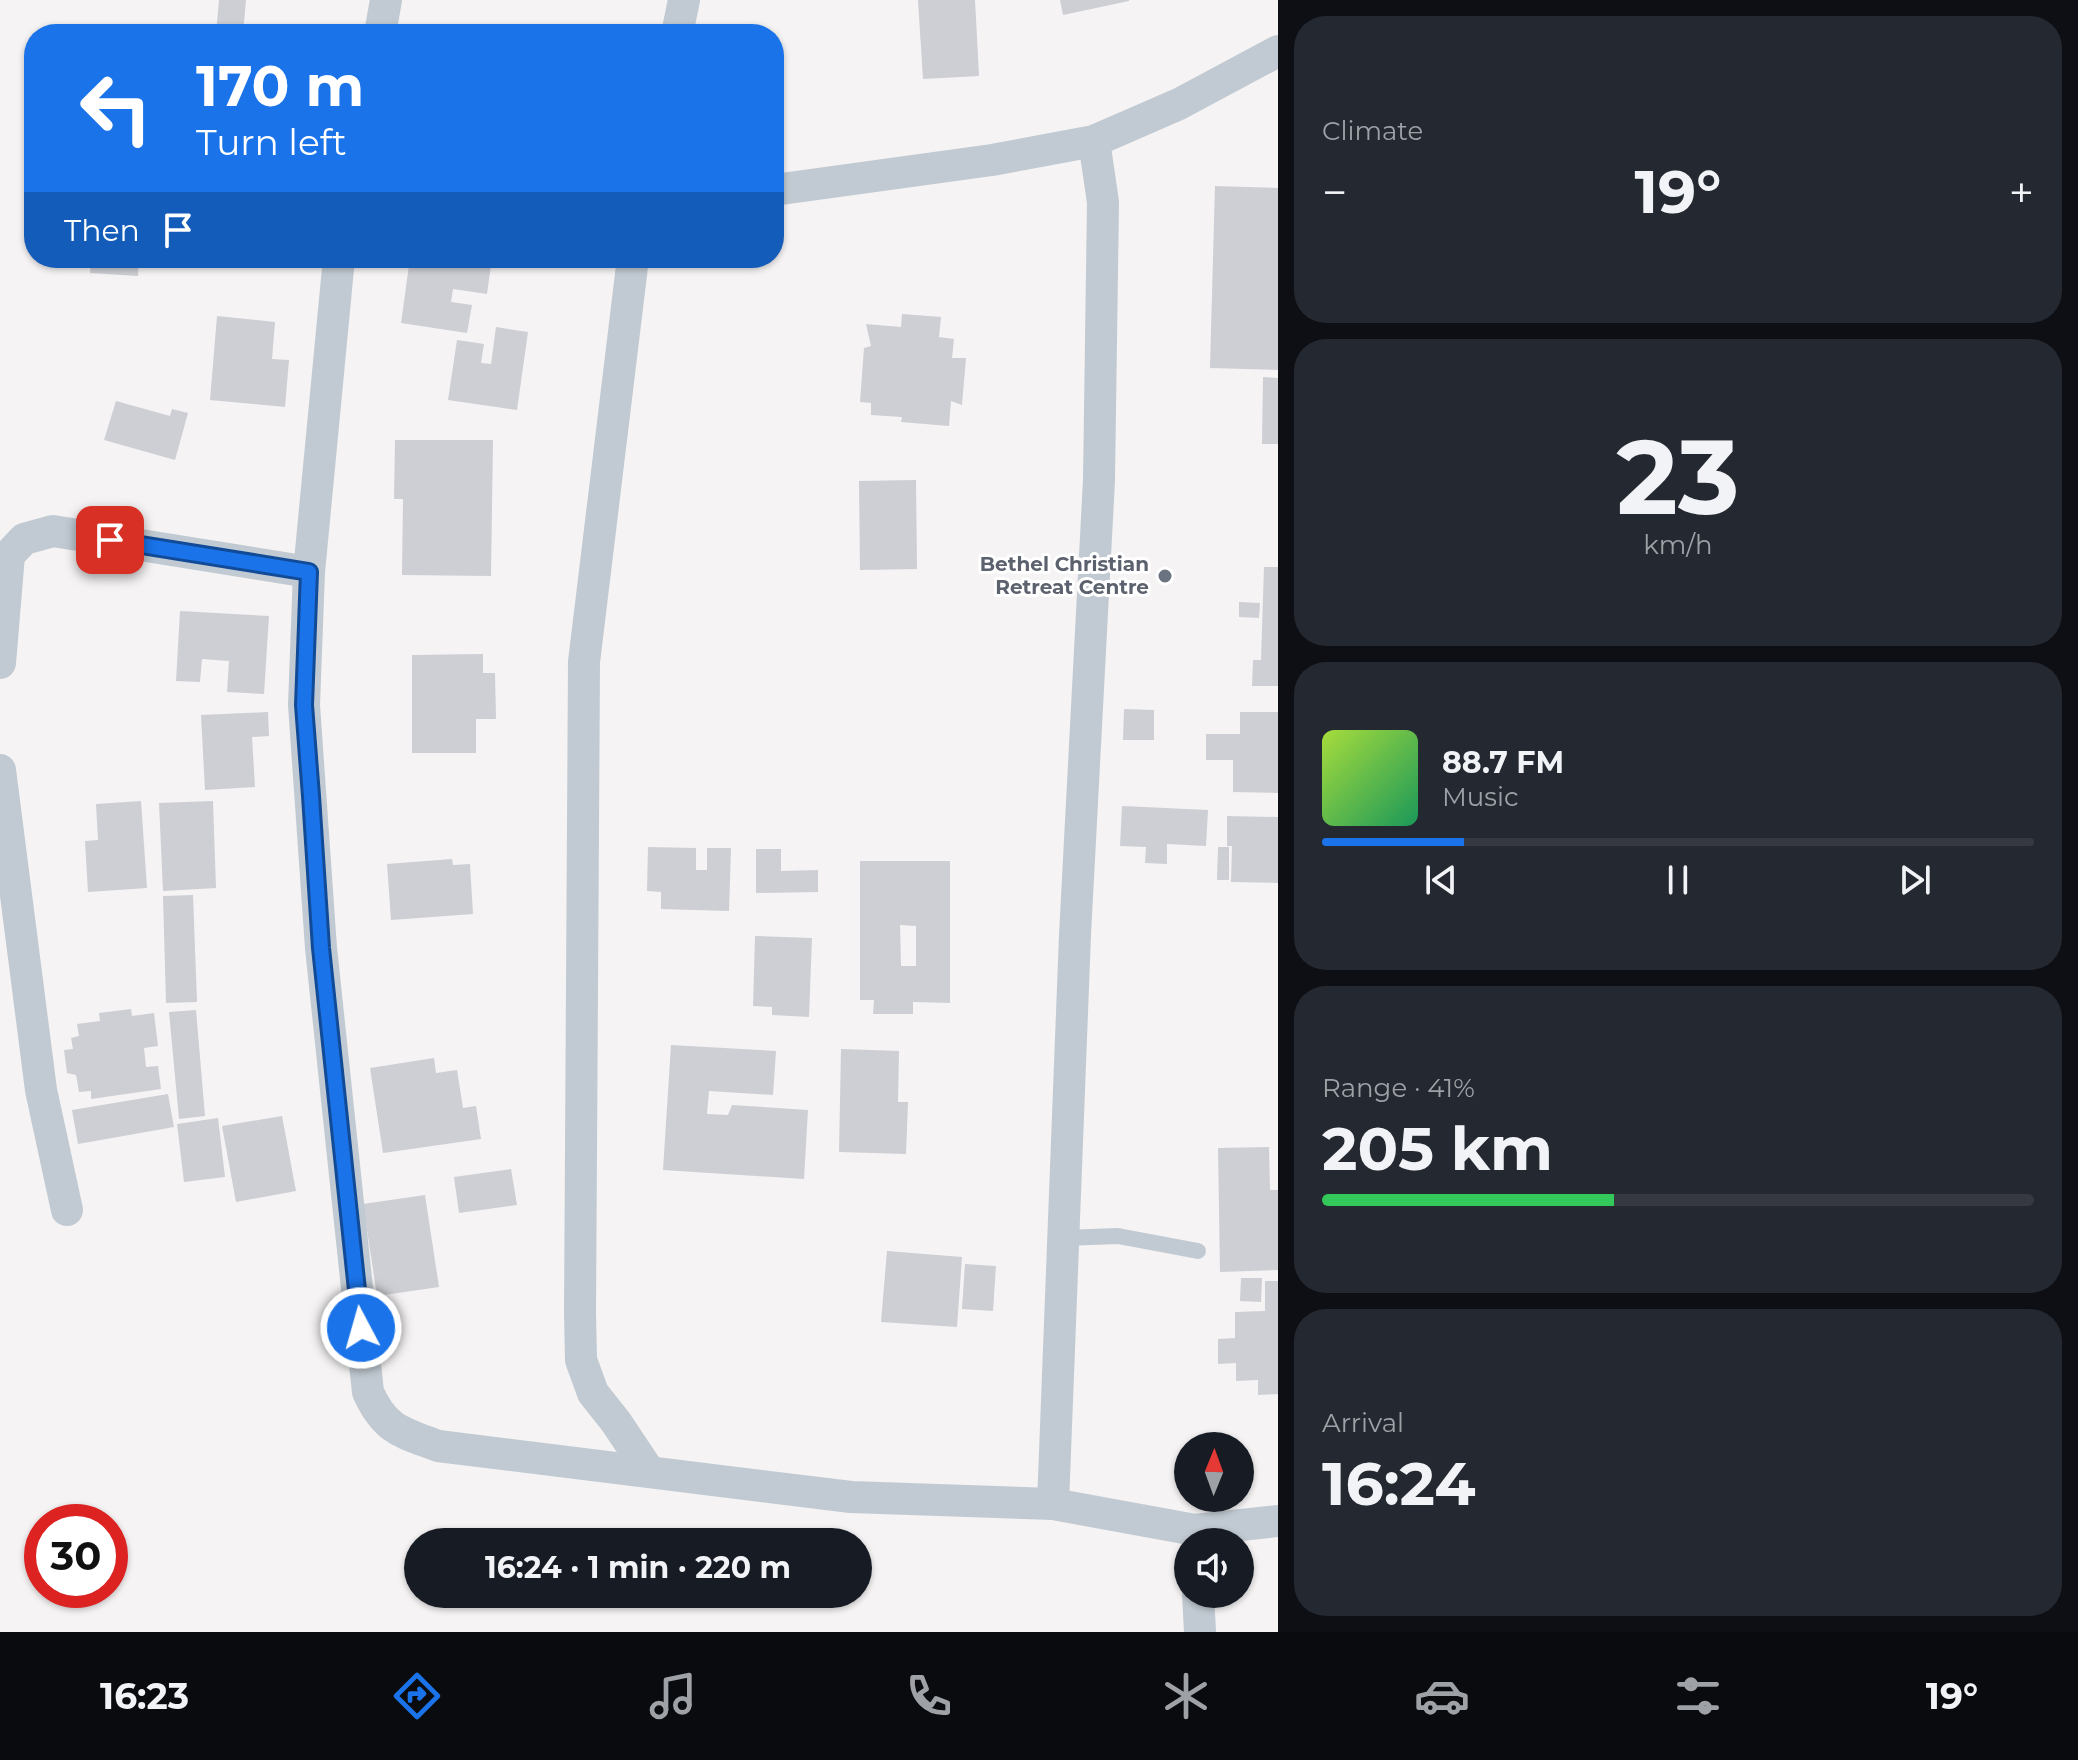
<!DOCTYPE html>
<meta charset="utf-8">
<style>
:root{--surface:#171b24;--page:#242831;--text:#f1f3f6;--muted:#9ea1a6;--line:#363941;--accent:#1a73e8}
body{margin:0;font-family:Montserrat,sans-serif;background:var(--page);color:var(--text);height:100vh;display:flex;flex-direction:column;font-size:30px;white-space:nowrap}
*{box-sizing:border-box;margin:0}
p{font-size:26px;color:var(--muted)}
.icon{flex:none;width:44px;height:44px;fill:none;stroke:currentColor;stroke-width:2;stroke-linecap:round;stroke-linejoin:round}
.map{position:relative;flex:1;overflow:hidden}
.details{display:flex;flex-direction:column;gap:16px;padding:16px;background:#0d0f14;width:800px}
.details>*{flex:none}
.top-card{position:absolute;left:24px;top:24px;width:760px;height:244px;border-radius:32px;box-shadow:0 2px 6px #0004;background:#1a73e8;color:#fff;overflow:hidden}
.needle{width:52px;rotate:1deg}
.buttons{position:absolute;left:1174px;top:1432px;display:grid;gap:16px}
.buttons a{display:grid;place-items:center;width:80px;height:80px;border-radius:50%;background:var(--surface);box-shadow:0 2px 6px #0004;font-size:40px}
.speed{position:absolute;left:24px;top:1504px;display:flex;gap:16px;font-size:40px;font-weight:700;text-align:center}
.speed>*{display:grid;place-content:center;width:104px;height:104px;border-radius:50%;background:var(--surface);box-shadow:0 2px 6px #0004;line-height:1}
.speed .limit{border:12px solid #d22;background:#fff;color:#111}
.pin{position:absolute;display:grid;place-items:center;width:68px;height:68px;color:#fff;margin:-34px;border-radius:16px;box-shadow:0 4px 12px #0006}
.me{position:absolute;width:88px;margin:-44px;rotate:354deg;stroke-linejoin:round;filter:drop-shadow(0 0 6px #0008)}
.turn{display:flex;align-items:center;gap:28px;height:168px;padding:0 40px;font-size:36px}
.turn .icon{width:104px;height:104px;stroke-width:2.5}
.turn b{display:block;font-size:56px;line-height:68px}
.then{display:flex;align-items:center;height:76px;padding:0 40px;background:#0003;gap:16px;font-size:30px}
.big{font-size:60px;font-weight:700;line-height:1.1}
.details .tile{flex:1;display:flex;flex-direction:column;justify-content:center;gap:12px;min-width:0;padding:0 28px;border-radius:32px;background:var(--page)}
.details .dial{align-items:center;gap:0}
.dial b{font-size:104px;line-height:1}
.song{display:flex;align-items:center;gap:24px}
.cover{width:96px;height:96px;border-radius:12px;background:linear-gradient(135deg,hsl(80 70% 55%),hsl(150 70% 35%))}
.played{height:8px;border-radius:4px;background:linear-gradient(90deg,var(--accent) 20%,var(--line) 20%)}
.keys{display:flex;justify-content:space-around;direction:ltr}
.heat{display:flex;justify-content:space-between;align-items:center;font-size:44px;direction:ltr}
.charge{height:12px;border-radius:6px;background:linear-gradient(90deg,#34c759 41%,var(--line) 0)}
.trip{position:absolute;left:404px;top:1528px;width:468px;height:80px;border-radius:40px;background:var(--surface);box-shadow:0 2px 6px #0004;font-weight:700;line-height:80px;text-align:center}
.tabs{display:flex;height:128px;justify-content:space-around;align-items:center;background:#090b0e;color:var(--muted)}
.tabs .icon{width:56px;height:56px}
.tabs .selected{color:var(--accent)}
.tabs b{font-size:36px;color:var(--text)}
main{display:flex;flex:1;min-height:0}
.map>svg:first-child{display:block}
.building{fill:#cdcfd5;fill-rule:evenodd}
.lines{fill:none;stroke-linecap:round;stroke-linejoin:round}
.lane{stroke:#c1cad2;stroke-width:16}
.street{stroke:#c1cad2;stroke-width:32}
.route-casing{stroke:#114b97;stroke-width:20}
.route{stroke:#1a73e8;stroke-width:14}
.worship-dot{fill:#6b7280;stroke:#fff;stroke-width:3}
.labels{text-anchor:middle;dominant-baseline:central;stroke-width:6;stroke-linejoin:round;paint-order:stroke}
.worship-label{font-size:20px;font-weight:bold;fill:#5b616d;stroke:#fff;text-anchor:end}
</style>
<main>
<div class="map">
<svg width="1278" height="1632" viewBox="0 0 1278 1632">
<rect width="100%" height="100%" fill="#f5f3f3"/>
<!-- building -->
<g class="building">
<path d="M219,0H246L243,34H216Z"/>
<path d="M918,0H975L979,76L923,79Z"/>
<path d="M1060,0H1129V1L1063,15Z"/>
<path d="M1215,186L1278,188V370L1210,368Z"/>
<path d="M91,258H139L138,276L90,273Z"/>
<path d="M410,258H440L491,265L487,294L453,289L451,302L472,305L467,333L401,323Z"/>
<path d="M902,314L941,317L939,337L954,339L952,358H966L962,405L951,401L949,426L901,422L902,417L871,415V403L860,402L864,348L871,346L866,324L901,327Z"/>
<path d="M217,316L275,322L272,359L289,360L285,407L210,400Z"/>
<path d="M496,327L528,332L517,410L448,400L457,340L484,344L481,363L491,364Z"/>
<path d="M1263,377L1278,378V444H1262Z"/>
<path d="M116,401L170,416L172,409L188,413L175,460L104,440Z"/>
<path d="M395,440H493L491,576L402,575L403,499H394Z"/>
<path d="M916,480L917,569L860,570L859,481Z"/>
<path d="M1264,567H1278V686H1252L1253,660H1261Z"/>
<path d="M1239,602L1260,603L1259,618L1239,617Z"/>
<path d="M180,611L269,616L264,694L227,692L229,661L202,659L200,682L176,681Z"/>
<path d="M483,654V673H495L496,719H476V753H412V655Z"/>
<path d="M1124,709L1154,710V740H1123Z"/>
<path d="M268,712L269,736L252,737L255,787L205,790L201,715Z"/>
<path d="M1240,712H1278V793L1233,792V760H1206V734H1240Z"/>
<path d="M141,801L147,888L88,892L85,841L98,840L96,804Z"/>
<path d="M213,801L216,888L163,891L159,803Z"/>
<path d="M1122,806L1208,810L1206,846L1167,844V864L1145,863L1146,847L1120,846Z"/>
<path d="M1227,816L1278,817V883L1231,882L1232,846H1227Z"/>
<path d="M648,847L696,848V870H707V848H731L729,911L661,909V892L647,891Z"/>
<path d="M1218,847H1229V880H1217Z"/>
<path d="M756,849H781V871L818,870V892L756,893Z"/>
<path d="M452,859L453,865L470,864L473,914L391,920L387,864Z"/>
<path d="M860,861H950V1003L913,1002V1014H873L874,1000H860ZM900,925L916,926V966H901Z"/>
<path d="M193,895L197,1002L166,1003L163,896Z"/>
<path d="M755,936L812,938L809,1017L772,1015V1007L753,1006Z"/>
<path d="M131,1009L132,1016L154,1013L158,1046L144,1048L146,1067L158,1066L161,1089L91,1099V1091L79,1092L76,1075L67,1073L64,1050L73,1049L71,1038L79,1036L77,1024L100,1021L99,1013Z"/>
<path d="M196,1010L205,1116L179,1119L169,1012Z"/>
<path d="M671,1045L776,1051L773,1095L709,1091L707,1114L728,1115L732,1105L808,1110L804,1179L663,1170Z"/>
<path d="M841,1049L899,1051L898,1102H908L906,1154L839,1152Z"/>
<path d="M434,1058L436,1073L457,1070L463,1108L476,1106L481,1139L383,1153L370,1068Z"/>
<path d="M168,1094L174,1127L78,1144L72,1110Z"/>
<path d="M282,1116L296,1191L236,1202L222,1126Z"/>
<path d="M218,1118L225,1177L184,1182L177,1124Z"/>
<path d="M1269,1147L1270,1190H1278V1270L1220,1272L1218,1148Z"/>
<path d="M511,1169L517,1205L459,1213L454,1177Z"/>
<path d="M425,1195L439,1287L377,1296L363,1204Z"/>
<path d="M887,1251L962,1257L957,1327L881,1322Z"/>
<path d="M965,1264L996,1266L993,1311L962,1309Z"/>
<path d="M1241,1278H1262L1261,1302L1240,1301Z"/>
<path d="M1265,1281H1278V1394L1258,1395V1380L1236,1381V1363L1218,1364V1339L1235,1338V1312L1265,1311Z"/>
</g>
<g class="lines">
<!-- lane -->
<path class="lane" d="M1063,1238L1118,1236L1198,1251"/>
<!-- street -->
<g class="street">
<path d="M380,34L386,0"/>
<path d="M677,34L684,0"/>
<path d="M774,190L992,160L1094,141L1179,104L1278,51"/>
<path d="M339,258L309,572L304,705L321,948L368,1392C385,1430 401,1432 438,1446L851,1497L1053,1504L1195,1530L1278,1521"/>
<path d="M633,258L584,662L580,1313L581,1360L593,1393L616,1422L648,1470"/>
<path d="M0,663L9,555L24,539L53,531L309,572"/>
<path d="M0,770L41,1090L67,1210"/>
<path d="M1053,1504L1075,935L1099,480L1103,202L1094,141"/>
<path d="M1198,1594L1200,1632"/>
</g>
</g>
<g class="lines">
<defs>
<path id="route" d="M110,540L309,572L304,705L311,796L321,948L361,1328"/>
</defs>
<!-- route casing -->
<use href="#route" class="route-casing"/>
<!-- route -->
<use href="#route" class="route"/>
</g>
<!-- markers -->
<circle class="worship-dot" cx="1165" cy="576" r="8"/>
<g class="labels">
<!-- worship labels -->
<g class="worship-label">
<text x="1149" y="564">Bethel Christian<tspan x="1149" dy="23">Retreat Centre</tspan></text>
</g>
</g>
</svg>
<div class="buttons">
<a><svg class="needle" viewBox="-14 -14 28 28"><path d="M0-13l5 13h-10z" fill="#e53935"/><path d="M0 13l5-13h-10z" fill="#9ea1a6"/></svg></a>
<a><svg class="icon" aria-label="sound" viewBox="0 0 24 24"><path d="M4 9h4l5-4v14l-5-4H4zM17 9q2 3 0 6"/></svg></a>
</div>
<div class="speed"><div class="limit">30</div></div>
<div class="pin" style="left:110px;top:540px;background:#d93025"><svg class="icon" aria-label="arrive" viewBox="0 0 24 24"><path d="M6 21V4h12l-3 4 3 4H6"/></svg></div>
<svg class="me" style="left:361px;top:1328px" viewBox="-20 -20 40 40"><circle r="17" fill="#1a73e8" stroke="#fff" stroke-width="3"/><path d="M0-11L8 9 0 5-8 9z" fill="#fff"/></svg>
<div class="trip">16:24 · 1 min · 220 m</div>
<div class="top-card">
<div class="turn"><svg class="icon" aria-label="left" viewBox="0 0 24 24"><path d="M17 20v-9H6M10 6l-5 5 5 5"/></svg><div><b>170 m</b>Turn left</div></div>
<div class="then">Then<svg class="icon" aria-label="arrive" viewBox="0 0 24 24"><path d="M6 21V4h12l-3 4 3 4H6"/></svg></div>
</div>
</div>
<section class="details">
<div class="tile"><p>Climate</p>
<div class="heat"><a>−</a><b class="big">19°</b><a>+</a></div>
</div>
<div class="tile dial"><b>23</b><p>km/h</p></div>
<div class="tile">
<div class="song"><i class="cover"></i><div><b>88.7 FM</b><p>Music</p></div></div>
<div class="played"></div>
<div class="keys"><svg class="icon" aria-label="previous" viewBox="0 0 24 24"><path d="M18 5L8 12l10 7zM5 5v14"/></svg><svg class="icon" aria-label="pause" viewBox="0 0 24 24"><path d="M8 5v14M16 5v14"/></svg><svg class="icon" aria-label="next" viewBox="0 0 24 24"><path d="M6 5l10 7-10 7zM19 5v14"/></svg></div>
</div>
<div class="tile"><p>Range · 41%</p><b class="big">205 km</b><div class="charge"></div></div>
<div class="tile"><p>Arrival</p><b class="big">16:24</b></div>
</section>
</main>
<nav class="tabs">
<b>16:23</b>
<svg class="icon selected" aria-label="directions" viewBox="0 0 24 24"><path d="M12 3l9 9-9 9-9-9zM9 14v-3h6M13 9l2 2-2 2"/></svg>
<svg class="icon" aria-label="music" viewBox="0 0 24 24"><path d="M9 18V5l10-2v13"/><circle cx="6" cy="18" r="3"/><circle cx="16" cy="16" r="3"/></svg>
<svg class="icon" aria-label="phone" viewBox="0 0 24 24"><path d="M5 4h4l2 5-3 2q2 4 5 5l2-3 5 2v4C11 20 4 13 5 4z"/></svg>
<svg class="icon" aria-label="climate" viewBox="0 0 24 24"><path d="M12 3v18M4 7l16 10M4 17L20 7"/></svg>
<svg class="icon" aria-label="car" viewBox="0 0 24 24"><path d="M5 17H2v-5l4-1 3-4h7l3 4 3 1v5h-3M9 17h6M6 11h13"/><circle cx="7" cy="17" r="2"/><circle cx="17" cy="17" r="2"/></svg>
<svg class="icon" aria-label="filters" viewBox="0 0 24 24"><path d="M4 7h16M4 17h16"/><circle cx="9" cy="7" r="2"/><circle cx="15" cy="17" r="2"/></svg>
<b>19°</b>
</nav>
